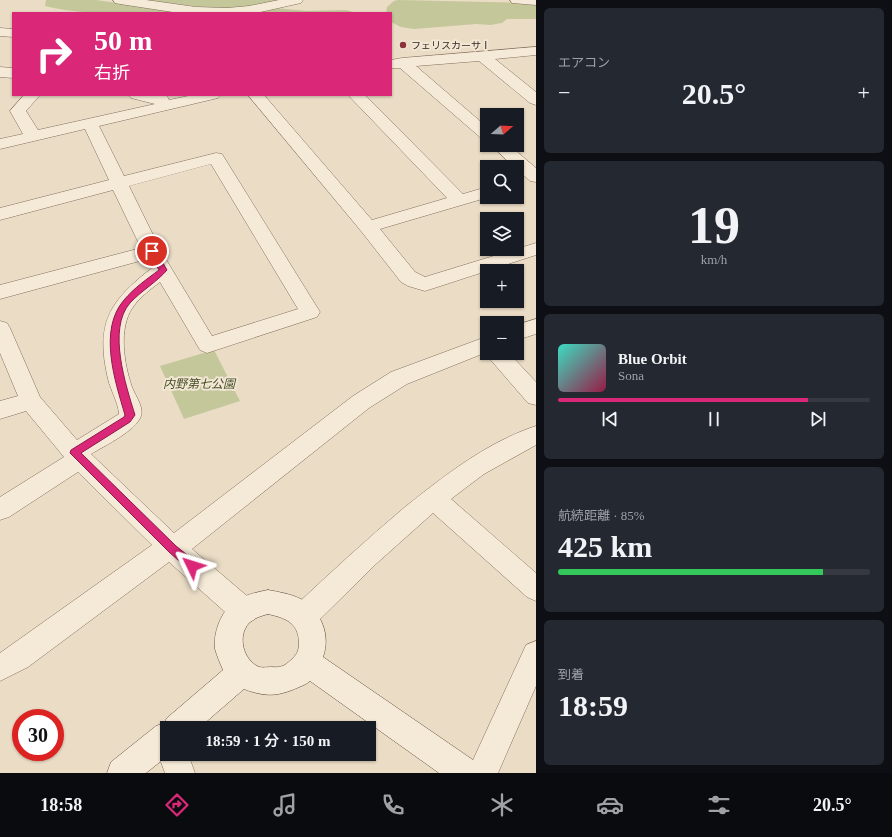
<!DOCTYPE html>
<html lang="ja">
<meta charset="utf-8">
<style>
:root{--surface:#171b24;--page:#242831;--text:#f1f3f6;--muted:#9ea1a6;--line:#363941;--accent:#db2777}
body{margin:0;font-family:"Times New Roman","Noto Sans JP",serif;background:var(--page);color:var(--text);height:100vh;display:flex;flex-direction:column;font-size:15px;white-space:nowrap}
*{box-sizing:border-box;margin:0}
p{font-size:13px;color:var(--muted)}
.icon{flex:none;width:22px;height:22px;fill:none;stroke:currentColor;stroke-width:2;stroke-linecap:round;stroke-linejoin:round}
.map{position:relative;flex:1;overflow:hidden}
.panel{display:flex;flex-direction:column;gap:8px;padding:8px;background:#0d0f14;width:356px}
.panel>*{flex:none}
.banner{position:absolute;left:12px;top:12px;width:380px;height:84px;border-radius:0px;box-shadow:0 1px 3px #0004;background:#db2777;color:#fff;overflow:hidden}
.needle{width:26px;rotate:71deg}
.controls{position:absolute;left:480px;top:108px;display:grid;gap:8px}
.controls a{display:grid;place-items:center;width:44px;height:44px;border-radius:0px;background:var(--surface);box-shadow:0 1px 3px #0004;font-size:20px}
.speed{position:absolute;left:12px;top:709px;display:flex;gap:8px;font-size:20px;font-weight:700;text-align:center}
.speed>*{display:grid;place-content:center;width:52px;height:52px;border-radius:50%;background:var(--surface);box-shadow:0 1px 3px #0004;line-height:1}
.speed .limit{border:6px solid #d22;background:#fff;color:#111}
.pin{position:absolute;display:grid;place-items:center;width:34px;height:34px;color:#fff;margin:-17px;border:2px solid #fff;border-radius:50%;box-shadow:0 1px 4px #0007}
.me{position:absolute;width:44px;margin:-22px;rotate:311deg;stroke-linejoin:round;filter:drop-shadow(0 0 3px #0008)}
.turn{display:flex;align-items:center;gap:14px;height:84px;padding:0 16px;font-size:18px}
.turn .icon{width:52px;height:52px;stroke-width:2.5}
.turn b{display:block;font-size:28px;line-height:34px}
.big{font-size:30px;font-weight:600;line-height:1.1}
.panel .tile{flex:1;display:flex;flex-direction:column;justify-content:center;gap:6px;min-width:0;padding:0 14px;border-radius:6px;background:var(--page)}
.panel .dial{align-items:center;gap:0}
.dial b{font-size:52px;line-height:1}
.song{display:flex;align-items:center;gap:12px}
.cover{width:48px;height:48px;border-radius:6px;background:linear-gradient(135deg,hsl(170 70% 55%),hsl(340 70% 35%))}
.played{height:4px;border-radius:2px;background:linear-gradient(90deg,var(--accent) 80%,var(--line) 80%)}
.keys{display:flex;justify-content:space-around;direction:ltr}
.heat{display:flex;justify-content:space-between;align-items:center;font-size:22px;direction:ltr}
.charge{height:6px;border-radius:3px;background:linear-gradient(90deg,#34c759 85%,var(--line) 0)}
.trip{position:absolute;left:160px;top:721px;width:216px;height:40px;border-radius:0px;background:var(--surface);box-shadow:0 1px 3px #0004;font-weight:600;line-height:40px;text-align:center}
.tabs{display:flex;height:64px;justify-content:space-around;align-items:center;background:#090b0e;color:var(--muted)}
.tabs .icon{width:28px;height:28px}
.tabs .current{color:var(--accent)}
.tabs b{font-size:18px;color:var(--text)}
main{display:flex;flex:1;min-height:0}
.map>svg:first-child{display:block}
.green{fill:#c4c79a}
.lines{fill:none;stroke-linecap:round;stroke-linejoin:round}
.street-casing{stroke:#836e5d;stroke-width:1}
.secondary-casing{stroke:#655040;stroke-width:1}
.street{fill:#f5ead7;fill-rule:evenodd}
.secondary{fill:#f5ead7;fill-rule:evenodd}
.route{fill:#db2777;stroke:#8e194d}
.poi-dot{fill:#8c3339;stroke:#f2e7d4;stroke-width:1.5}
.labels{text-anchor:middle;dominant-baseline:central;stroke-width:4;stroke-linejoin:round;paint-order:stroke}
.far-poi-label{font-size:10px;fill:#34281f;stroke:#f2e7d4;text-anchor:start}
.park-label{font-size:12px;font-style:italic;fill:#474f28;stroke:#f2e7d4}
</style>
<main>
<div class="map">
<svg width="536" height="773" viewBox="0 0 536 773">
<rect width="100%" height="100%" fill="#eadcc5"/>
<!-- green -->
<g class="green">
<path d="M46,0H96L188,13C140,13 91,17 45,6Z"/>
<path d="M146,0H280L238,9L208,8Z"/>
<path d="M398,0L536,3V19H507L502,23L490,25L476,24L414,29L401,27L391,22V13H386L387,7L394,1Z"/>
<path d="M275,8L307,11L346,10L356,13H248Z"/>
<path d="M214,350L240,401L184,419L160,366Z"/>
</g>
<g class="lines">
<defs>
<g id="street">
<path d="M113,0H146L196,7L227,8L249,6L279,0H303L301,3L256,13H179L120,4L115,3Z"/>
<path d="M510,0H536V5L512,3Z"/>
<path d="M0,28L13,29V37L0,36Z"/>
<path d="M536,47V55L495,59L536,92V105L530,103L479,61L416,66L487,127V140L481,138L400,68H391V60L402,58Z"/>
<path d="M0,67L13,68V78L0,77Z"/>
<path d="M24,95H40L26,111L38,130L155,104L131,98L128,95H164L167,96L169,100L193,95H221L218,98L99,126L124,176L216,153L222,154L320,312L317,317L207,353L200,350L160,282C151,289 140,297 133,307C118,328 124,364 132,387C135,395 144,407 141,416C136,431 104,446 91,454L174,533L353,396L391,372L480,339L487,337V353H509L536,382V405L528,403L489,358L486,353L487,352L407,384L369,408L192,549L254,602L257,611L254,620L244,623L234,620L169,562L28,667L0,681V653L152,545L78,472L9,517L0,520V497L64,457L26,411L0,419V401L18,396L0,353V321L7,323L10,328L40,397L77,440L119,414C118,402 111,391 108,379C95,324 109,301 152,268L147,259L0,299V285L141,248L113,190L0,220V208L109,180L85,129L0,149V139L23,134L10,111ZM211,164L298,309L212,336L161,251L129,186Z"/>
<path d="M248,95H264L372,220L447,198L348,95H365L463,194L487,187V197H489L380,229L415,272L425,277L536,243V255L425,291L408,286L401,282L361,231Z"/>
<path d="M491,145H509L536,168V182L530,181L517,169V167H514Z"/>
<path d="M536,319V334L517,340V325Z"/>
<path d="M536,426V445L484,474L451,499L536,573V601L527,597L433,513L376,564L314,625L304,628L294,625L290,616L294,607C330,573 367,539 405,507C444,476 487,442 536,426Z"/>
<path d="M536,641V686L498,773H467L526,645Z"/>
<path d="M167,741V754H188L195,773H165L158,754L162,743Z"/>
</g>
<path id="secondary" d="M268,590C279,592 291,594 301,599C321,611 331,635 323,657L476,762L480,773H439L310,681L306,684C282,695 270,699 244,689L199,728H167V754H170L146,773H107L111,762L156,726L164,723L167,718L223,670C220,663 217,656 215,649C213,633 221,611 235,601C245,595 257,592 268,590ZM268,614C285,618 298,622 299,642C299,649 298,653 293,658C286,665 282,668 272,667C268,667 263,668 259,667C243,660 237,636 249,623C254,618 261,616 268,614Z"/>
</defs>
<!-- street casing -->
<use href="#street" class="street-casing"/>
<!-- secondary casing -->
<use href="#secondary" class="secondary-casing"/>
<!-- street -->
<use href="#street" class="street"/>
<!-- secondary -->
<use href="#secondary" class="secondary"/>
</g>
<!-- route -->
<path class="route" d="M152,248L155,249L167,270C158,281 141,291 130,303C107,329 126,386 135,415L130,422L81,453L176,546L196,562L197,566L196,569L192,571L188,569L169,552L70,453L71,450L124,417L125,415C115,381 98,330 124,300C134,288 147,279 159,270L148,251Z"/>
<!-- markers -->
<circle class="poi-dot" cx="403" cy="45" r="4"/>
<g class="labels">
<!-- far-poi labels -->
<g class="far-poi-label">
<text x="411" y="45">フェリスカーサⅠ</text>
</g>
<!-- park labels -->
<g class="park-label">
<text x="199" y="384">内野第七公園</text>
</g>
</g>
</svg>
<div class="controls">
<a><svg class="needle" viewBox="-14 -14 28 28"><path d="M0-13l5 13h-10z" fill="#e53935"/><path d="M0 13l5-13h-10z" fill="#9ea1a6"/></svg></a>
<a><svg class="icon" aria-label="search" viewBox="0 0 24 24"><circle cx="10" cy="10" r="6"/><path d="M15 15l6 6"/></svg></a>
<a><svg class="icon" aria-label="layers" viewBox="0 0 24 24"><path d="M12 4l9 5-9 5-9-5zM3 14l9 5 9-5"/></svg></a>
<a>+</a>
<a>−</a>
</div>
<div class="speed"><div class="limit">30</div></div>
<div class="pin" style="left:152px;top:251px;background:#d93025"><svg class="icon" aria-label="arrive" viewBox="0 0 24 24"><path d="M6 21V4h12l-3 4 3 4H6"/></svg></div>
<svg class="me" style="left:192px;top:566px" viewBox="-20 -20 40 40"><path d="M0-17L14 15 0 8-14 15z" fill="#db2777" stroke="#fff" stroke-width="4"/></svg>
<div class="trip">18:59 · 1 分 · 150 m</div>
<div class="banner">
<div class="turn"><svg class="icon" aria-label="right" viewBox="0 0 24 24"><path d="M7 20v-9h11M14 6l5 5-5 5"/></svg><div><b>50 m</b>右折</div></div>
</div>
</div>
<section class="panel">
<div class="tile"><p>エアコン</p>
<div class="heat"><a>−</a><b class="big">20.5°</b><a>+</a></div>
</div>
<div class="tile dial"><b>19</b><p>km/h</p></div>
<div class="tile">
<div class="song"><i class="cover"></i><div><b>Blue Orbit</b><p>Sona</p></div></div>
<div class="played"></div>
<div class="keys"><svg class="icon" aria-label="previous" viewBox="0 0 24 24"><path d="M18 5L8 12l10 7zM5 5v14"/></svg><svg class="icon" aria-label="pause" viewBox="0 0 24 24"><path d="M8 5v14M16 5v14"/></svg><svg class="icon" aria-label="next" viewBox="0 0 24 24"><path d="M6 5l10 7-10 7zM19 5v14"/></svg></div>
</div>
<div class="tile"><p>航続距離 · 85%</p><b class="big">425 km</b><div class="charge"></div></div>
<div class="tile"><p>到着</p><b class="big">18:59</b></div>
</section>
</main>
<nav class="tabs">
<b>18:58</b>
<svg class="icon current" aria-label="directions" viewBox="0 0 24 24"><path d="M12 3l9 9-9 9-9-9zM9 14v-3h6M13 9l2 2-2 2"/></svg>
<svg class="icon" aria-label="music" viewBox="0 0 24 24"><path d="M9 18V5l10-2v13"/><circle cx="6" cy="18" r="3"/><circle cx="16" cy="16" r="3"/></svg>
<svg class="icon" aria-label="phone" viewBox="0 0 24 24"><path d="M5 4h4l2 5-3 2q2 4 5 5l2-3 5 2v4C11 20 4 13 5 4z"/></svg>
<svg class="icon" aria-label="climate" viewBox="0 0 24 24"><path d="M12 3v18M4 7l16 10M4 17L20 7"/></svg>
<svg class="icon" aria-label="car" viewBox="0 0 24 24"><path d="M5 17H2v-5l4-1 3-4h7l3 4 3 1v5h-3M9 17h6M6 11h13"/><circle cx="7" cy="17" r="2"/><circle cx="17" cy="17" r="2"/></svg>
<svg class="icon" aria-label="filters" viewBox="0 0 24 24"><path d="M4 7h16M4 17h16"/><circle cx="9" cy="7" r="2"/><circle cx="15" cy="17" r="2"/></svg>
<b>20.5°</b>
</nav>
